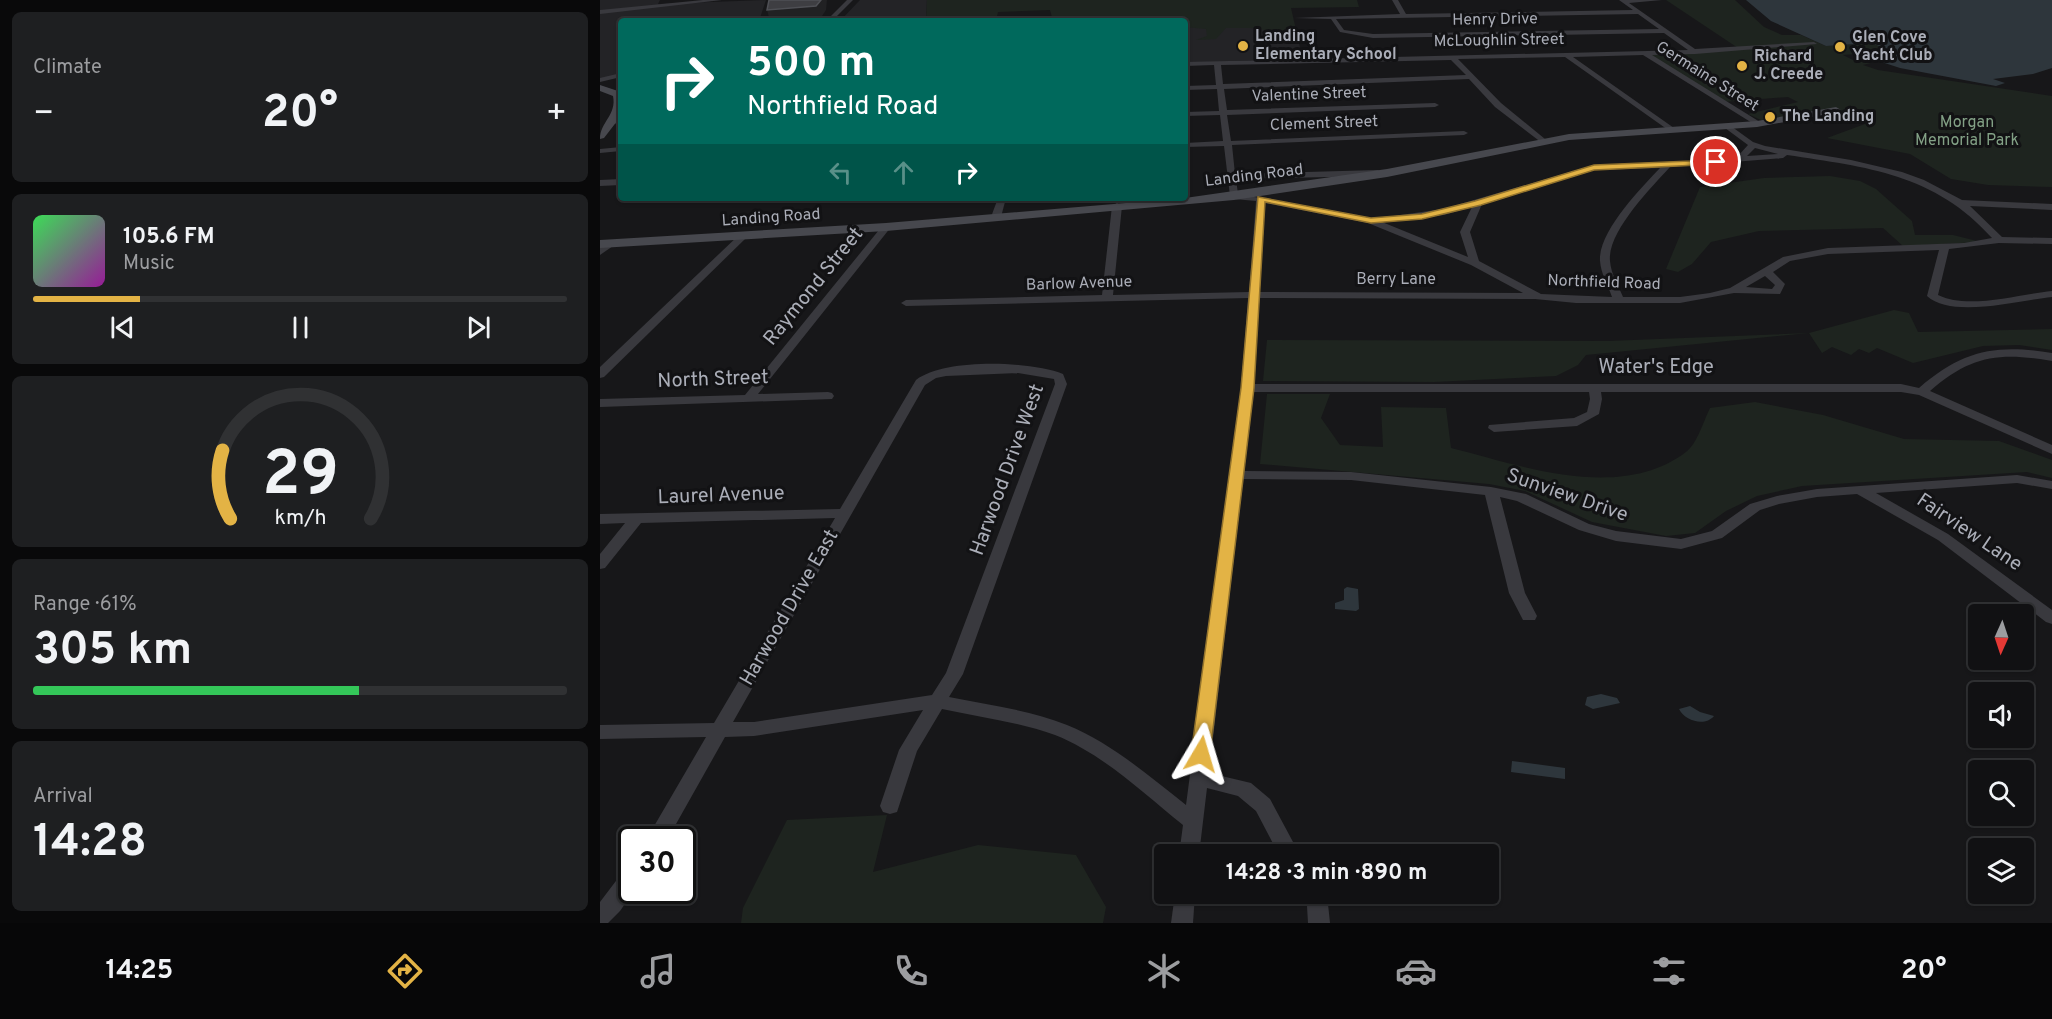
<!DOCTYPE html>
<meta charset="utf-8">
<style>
:root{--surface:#111113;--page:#1e1f21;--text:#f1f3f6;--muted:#9c9da0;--line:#303133;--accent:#e3b345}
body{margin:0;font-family:Overpass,sans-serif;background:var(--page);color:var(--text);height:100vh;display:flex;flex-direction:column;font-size:22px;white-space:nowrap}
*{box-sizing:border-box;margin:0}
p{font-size:20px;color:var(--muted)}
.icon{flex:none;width:33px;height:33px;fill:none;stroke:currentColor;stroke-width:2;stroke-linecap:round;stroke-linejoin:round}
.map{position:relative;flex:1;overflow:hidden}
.side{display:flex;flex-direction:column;gap:12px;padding:12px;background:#09090a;width:600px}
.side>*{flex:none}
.banner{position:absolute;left:18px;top:18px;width:570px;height:183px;border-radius:6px;box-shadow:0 2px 4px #0004,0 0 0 2px var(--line);background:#00695c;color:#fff;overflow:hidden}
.needle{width:39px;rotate:183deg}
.tools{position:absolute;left:1368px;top:604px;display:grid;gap:12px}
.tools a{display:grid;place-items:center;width:66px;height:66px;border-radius:6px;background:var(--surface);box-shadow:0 2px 4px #0004,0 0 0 2px var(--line);font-size:30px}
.speed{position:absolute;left:18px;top:826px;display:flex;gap:12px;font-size:30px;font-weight:700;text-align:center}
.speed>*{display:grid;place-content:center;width:78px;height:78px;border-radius:50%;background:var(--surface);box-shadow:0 2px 4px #0004,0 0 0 2px var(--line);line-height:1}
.speed .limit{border:3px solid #111;border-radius:9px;background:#fff;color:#111}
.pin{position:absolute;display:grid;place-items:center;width:51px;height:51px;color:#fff;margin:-26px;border:3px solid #fff;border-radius:50%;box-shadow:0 2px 6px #0007}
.me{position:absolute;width:66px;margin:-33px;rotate:7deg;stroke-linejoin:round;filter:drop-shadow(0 0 4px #0008)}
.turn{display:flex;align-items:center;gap:21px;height:126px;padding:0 30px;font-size:27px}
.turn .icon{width:78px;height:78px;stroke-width:2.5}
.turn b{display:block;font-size:42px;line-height:51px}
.lanes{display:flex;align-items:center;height:57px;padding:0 30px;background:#0003;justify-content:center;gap:30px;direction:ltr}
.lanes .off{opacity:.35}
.big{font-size:45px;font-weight:700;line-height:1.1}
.side .card{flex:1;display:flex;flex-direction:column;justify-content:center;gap:9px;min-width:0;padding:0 21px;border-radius:9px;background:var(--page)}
.side .dial{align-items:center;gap:0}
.dial svg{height:156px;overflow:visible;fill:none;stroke:var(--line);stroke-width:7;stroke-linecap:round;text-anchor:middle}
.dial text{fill:var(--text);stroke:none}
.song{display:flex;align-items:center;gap:18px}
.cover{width:72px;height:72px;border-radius:9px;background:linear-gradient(135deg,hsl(130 70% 55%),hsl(300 70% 35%))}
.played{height:6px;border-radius:3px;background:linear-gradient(90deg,var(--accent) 20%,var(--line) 20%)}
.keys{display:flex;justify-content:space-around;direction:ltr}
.heat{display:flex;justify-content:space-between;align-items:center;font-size:33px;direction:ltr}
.charge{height:9px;border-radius:4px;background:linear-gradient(90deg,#34c759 61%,var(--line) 0)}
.trip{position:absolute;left:554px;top:844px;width:345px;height:60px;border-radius:6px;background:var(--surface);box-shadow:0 2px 4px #0004,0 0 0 2px var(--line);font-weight:700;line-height:60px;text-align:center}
.dock{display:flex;height:96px;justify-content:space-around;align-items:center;background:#070708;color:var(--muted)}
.dock .icon{width:42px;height:42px}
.dock .selected{color:var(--accent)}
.dock b{font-size:27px;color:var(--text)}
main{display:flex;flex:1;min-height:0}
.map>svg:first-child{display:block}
.built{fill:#232326}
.green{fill:#1e241f}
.water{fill:#2e363c}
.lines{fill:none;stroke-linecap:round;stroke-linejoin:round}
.street{fill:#39393e;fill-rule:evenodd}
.secondary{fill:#47484e;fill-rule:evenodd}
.shaded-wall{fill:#212123}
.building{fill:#3e3e42;stroke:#4f5055;stroke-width:1.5}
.route{fill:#e3b345;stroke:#94742d;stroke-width:1.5}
.poi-dot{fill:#e3b345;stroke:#121214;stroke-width:2}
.labels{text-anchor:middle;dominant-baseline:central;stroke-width:6;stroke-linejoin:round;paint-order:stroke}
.far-street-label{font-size:16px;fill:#abaeb8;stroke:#121214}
.far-poi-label{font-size:16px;font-weight:bold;fill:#abaeb8;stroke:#121214;text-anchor:start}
.far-park-label{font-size:16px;fill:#83a186;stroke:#121214}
.street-label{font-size:20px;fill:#abaeb8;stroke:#121214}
</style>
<main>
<section class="side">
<div class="card"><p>Climate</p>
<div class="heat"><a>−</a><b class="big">20°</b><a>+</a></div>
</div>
<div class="card">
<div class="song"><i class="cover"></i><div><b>105.6 FM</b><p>Music</p></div></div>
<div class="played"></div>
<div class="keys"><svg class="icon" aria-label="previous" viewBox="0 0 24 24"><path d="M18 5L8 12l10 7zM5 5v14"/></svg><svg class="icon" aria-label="pause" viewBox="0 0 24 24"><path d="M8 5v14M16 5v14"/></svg><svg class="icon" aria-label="next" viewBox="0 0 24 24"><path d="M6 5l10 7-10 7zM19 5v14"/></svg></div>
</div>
<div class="card dial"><svg viewBox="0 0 100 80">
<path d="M14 69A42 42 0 1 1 86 69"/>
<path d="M14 69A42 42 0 0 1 10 34" stroke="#e3b345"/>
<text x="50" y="56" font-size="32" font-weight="700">29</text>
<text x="50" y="72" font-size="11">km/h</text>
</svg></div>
<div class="card"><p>Range · 61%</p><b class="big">305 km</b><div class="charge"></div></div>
<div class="card"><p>Arrival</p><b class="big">14:28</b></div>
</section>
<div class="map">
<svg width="1452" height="923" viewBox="0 0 1452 923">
<rect width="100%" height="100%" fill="#171719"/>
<!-- built -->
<g class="built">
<path d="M0,0H60L58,4L166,0L159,21H21V75L0,79Z"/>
<path d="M260,0H327L326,21H240Z"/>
<path d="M694,25L703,58L585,63V27Z"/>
</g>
<!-- green -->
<g class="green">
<path d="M327,0H757L759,7L691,8L697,34L651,28H626L616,39L596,40L607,36L606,29L585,27V21H453L450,10L398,12L396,21H326Z"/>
<path d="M1066,0H1135L1164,27L1182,35H1201L1226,46L1275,43L1292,51L1243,55L1261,64L1255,61L1271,63L1263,65L1278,70L1452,96V187L1388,185L1351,179L1310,154L1227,138L1265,124L1237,109L1163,121L1148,114L1198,102L1188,97L1123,102L1044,53L1138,48Z"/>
<path d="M1230,176L1260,181L1276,189L1312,221L1315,235H1353L1381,242L1303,246L1283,228L1159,231L1111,242L1092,264L1078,272L1066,269L1100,187L1164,178Z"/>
<path d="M1294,310L1309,313L1318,332L1452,329V350L1419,345L1383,346L1313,363L1277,348L1269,353L1259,349L1251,355L1232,347L1222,353L1209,333L986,355L978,365L956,376L834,382L663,381L667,340L1008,341L1209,333Z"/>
<path d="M667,394H730L721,418L740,445L783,447L781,407L846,408L851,448C923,466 1020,502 1086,452C1097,444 1104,420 1110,408L1155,402L1223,415L1304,439L1399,441L1452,460V478L1427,472L1202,486L1157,496L1126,511L1095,533L1066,536L992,522L925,491L889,484L660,464Z"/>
<path d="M287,815L273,872L378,845L476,855L506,907L503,923H141L143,908L187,820Z"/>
</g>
<!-- water -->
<g class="water">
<path d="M1146,0H1452V68L1433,74L1393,79L1405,83L1396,86L1300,68L1257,54L1291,51L1272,43L1226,46L1171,21Z"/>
<path d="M747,587L758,589L759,609L756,611L735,609V603L744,600V589Z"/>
<path d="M1001,694L1017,698L1020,703L993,709L985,705L987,697Z"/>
<path d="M1090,706L1100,712L1114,716C1105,727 1085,721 1079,709Z"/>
<path d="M912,761L965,768V779L911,772Z"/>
</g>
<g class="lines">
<!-- street -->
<g class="street">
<path d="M103,0H122L0,14V10Z"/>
<path d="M247,0H253L232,21H226Z"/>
<path d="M792,0H798L806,14L1033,10L1019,0H1062L1029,3L1095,49L1214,42L1217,44L1095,54L1052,55L1160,122V126H1157L1043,55L973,57L1074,128L1075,130L1071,132L965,57L858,59L901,103L945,139V143H942L895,107L869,79L624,89L627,110L835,103L839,105L835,107L627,115L631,141L864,131L868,133L864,135L632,145L635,174L778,170L782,173L778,176L636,179L638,194L772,219L843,209L994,165L1105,161L1137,157L1148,145L1125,128V124H1128L1153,142L1165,146L1251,160L1302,172L1324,180L1362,200L1452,204V210L1370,206L1402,237L1452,238V244L1399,243L1349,249L1338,295C1368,310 1419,294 1452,291V297C1420,300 1352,319 1327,296L1339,250L1228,254L1190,261L1173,272L1185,284L1180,294L1134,293L1080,303H976L935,299L659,298L653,384H1301L1319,388C1363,350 1396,344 1452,353V361C1400,352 1371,355 1330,391L1452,445V454L1319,395L1301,392H1001L1002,399L999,414L977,426L894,432L888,428L889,425L974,418L987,412L990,399L989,392H653L644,471L751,472L891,487L926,494L989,524L1016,531L1081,539L1112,531L1150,504L1177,496L1217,489L1417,475L1452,481V489L1417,483L1276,493L1348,534L1452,610V624L1446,622L1338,540L1257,494L1217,497L1179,504L1160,510L1122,538L1081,549L1016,541L979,530L917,501L900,497L925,593L937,616L935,620H923L909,593L885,495L751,480L643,479L609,773L651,783L670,799L700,855H679L656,811L638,796L607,788L599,855H579L583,825C543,793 503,754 455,735C419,722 379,717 342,709L317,751L297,812L290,814L283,812L280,806L299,750L323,710L154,736L125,737L67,840H46L106,737L0,739V725L114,723L235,518L41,523L5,568L0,569V554L25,523L0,524V514L240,509L316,380C345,358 430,361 463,374L467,384L363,674L349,697C388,705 430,710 467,725C511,743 548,775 586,805L641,388L648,298L306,306L301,303L306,300L502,295L512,206L517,203L522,206L513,295L649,292L656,201L634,199L630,196L624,146L585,147V143L623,141L620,115L585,116V112L619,111L617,89L585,90V86L616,85L614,65L585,66V62L1088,50L1064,33L773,38L740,32L731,19L694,18L800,14ZM1038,14L1059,29L773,34L744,30L736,19ZM851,60L866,75L623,84L621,65ZM1155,148L1178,154L1147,156ZM1187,155C1267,167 1335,174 1392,238L1364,243L1228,248L1183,257L1130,288L1110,293L1080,297H1023C1018,285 1011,274 1010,261C1007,232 1051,188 1070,167L1183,158ZM1060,168C1041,188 998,232 1000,261C1001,274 1008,285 1012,297L941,294L879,261L870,232L882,204L995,170ZM665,203L768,223L871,265L923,293L659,292ZM872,207L860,232L868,257L782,222L844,215ZM1165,276L1175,285L1172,289L1146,287ZM418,373L454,379L455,384L346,673L332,695L154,722H133L325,385L336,378L346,376Z"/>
<path d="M21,73V77L0,82V78Z"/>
<path d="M21,119V123L12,124L8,122Z"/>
<path d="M21,147V151L0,153V149Z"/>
<path d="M21,179V185L0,186V180Z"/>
<path d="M398,198H406L401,217L396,220L391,217Z"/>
<path d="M283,225L291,227L158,394L228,392L232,393L234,396L232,399L0,407V399L145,395Z"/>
<path d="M142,234L145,235V239L4,377L0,378V367L139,235Z"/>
<path d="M10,241L13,242V246L0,255V247Z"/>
<path d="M32,867V891H34L20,911L8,923H0V902L25,869Z"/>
<path d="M575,894H595L593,923H571Z"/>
<path d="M701,894H723L728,904L730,923H708L707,906Z"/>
</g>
<!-- secondary -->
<g class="secondary">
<path d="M0,85L21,92V116L4,138L0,139C0,122 17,115 13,96L0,91Z"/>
<path d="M1236,107L1241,110L1240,112L1157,127L969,140L787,177L634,200L286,231L0,248V240L286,223L585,198L787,169L969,134L1157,121Z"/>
</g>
</g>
<!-- shaded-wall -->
<path class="shaded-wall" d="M221,0H227L226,10L220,19L197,21H170L167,10Z"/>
<!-- building -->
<path class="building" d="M169,0H221L216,6L167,10Z"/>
<!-- route -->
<path class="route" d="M1116,160L1119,164L994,170L881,205L822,219L771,223L665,202L654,388L610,754L607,760L601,762L594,760L591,754L641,388L658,197L771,218L822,214L875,201L994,165Z"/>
<!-- markers -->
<g class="poi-dot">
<circle cx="643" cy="46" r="6"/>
<circle cx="1240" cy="47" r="6"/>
<circle cx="1142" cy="66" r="6"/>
<circle cx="1170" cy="117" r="6"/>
</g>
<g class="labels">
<!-- far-street labels -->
<g class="far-street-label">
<text transform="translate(895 20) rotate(-1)">Henry Drive</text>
<text transform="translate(899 41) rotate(-1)">McLoughlin Street</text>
<text transform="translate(1107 77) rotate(32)">Germaine Street</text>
<text transform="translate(709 95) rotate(-2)">Valentine Street</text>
<text transform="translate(724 124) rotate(-2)">Clement Street</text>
<text transform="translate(654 176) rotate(-7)">Landing Road</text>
<text transform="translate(171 218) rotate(-4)">Landing Road</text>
<text x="796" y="280">Berry Lane</text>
<text transform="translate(1004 283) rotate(2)">Northfield Road</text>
<text transform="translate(479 284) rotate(-2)">Barlow Avenue</text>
</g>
<!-- far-poi labels -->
<g class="far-poi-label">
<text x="655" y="37">Landing<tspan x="655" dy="18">Elementary School</tspan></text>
<text x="1252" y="38">Glen Cove<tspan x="1252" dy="18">Yacht Club</tspan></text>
<text x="1154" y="57">Richard<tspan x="1154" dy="18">J. Creede</tspan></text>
<text x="1182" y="117">The Landing</text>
</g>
<!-- far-park labels -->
<g class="far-park-label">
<text x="1367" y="123">Morgan<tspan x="1367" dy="18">Memorial Park</tspan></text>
</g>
<!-- street labels -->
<g class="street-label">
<text transform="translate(214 287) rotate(-51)">Raymond Street</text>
<text x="1056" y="368">Water's Edge</text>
<text transform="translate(113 380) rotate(-2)">North Street</text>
<text transform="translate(408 470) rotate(-70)">Harwood Drive West</text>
<text transform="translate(121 496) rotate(-2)">Laurel Avenue</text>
<text transform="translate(967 496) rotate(19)">Sunview Drive</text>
<text transform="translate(1369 533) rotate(34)">Fairview Lane</text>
<text transform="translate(190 608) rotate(-60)">Harwood Drive East</text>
</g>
</g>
</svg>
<div class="tools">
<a><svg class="needle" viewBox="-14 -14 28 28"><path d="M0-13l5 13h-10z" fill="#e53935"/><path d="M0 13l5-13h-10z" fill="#9c9da0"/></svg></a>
<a><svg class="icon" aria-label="sound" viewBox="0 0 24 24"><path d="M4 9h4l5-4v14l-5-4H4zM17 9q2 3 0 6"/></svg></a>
<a><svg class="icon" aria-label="search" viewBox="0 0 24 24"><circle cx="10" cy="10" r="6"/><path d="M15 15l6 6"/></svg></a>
<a><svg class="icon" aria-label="layers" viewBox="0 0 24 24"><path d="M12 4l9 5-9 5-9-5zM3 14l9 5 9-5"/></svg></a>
</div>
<div class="speed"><div class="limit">30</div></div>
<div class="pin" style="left:1116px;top:162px;background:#d93025"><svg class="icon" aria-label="arrive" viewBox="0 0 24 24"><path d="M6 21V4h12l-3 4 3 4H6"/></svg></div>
<svg class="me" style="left:601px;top:754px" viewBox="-20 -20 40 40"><path d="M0-17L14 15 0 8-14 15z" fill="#e3b345" stroke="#fff" stroke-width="4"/></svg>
<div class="trip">14:28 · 3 min · 890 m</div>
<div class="banner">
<div class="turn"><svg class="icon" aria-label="right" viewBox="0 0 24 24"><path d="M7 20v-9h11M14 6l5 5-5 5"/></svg><div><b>500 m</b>Northfield Road</div></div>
<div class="lanes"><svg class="icon off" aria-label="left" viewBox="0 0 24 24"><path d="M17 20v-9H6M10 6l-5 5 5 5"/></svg><svg class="icon off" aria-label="ahead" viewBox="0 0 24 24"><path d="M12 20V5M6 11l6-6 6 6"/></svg><svg class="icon" aria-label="right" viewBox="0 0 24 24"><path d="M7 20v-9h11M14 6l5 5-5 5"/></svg></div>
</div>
</div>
</main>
<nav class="dock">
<b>14:25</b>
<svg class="icon selected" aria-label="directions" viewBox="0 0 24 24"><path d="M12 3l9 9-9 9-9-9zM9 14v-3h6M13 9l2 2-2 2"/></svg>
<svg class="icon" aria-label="music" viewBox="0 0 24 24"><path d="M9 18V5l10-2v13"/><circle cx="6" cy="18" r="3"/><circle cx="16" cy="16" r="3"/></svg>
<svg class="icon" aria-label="phone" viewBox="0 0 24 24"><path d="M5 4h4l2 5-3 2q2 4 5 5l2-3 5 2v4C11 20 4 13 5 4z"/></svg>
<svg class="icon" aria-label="climate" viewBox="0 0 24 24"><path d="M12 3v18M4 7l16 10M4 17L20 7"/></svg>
<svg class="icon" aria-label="car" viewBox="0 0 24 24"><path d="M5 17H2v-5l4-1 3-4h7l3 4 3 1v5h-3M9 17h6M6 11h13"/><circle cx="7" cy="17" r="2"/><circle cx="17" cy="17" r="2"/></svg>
<svg class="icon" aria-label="filters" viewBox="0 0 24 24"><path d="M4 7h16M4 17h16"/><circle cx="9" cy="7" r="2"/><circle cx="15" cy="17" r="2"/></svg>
<b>20°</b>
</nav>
